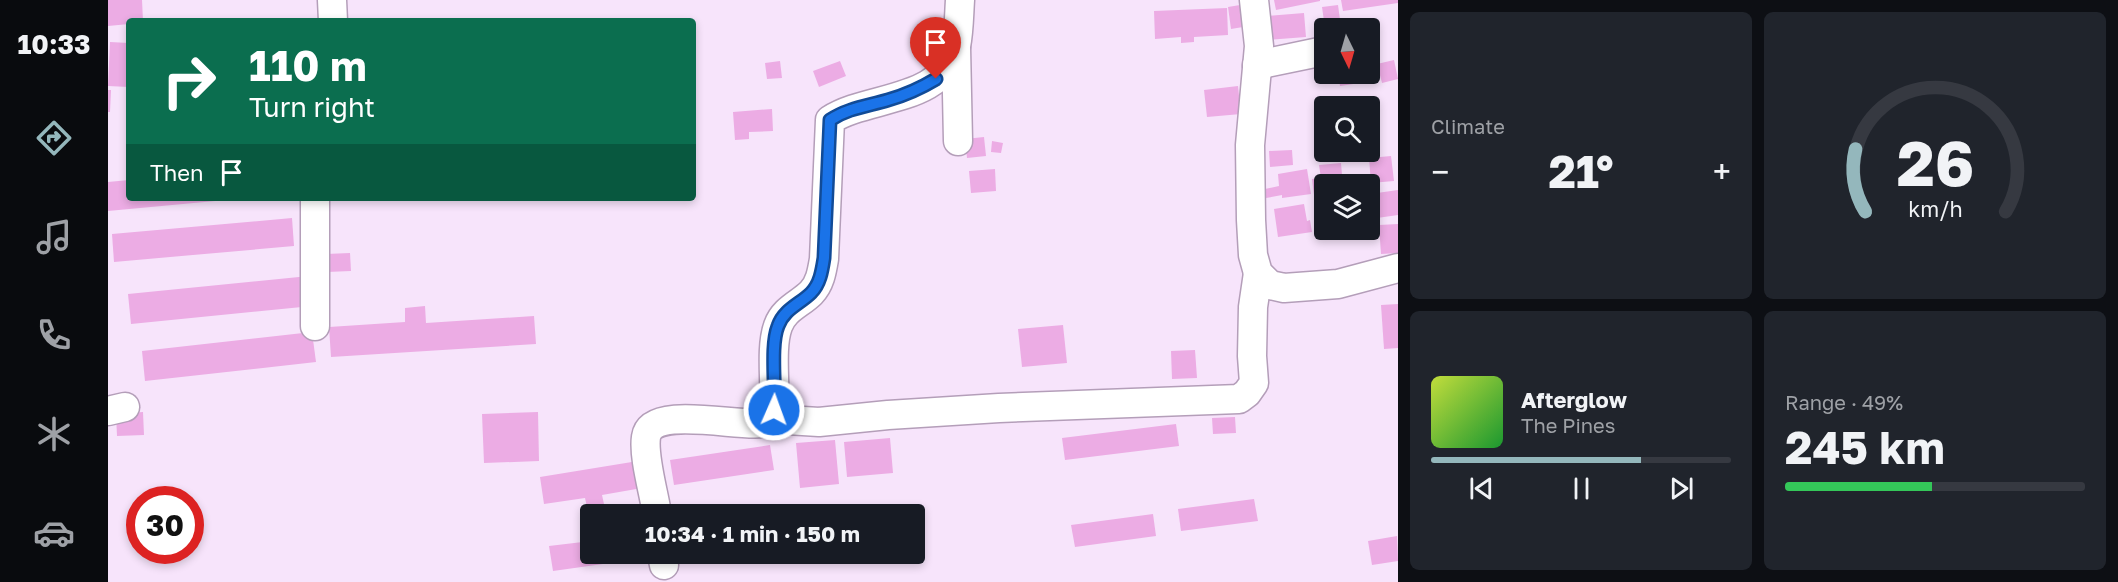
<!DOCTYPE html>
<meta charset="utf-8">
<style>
:root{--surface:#171b24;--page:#20242c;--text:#f1f3f6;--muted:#9ea1a6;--line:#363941;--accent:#94b7bc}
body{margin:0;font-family:"Golos Text",sans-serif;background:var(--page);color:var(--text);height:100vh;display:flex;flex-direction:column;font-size:22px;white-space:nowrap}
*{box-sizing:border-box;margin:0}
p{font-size:20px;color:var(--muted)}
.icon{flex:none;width:33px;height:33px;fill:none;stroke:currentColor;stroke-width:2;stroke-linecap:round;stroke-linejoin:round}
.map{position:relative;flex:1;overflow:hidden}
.panel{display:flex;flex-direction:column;gap:12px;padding:12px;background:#0d0f14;width:720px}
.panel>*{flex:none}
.hud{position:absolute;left:18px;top:18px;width:570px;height:183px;border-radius:6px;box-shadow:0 3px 9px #0003;background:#0b6e4f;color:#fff;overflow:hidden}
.needle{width:39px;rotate:175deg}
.tools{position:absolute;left:1206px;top:18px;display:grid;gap:12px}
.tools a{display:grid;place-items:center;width:66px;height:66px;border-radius:6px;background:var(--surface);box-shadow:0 3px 9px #0003;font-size:30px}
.speed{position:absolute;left:18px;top:486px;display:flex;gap:12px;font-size:30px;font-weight:700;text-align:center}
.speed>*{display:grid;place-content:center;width:78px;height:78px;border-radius:50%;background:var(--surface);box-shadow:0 3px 9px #0003;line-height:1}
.speed .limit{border:9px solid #d22;background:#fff;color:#111}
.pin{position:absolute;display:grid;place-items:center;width:51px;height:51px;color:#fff;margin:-62px -26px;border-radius:50% 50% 50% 0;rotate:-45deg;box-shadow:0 0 6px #0007}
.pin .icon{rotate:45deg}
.me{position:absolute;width:66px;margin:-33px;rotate:2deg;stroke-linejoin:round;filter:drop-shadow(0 0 4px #0008)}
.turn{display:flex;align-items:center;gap:21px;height:126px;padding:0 24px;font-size:27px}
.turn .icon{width:78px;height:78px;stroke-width:2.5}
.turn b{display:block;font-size:42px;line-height:51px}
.then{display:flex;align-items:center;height:57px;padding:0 24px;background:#0003;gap:12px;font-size:22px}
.big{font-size:45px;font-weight:700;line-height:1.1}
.panel .widget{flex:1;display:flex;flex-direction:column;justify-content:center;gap:9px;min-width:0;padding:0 21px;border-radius:9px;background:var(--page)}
.panel .dial{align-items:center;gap:0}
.dial svg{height:156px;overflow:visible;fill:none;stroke:var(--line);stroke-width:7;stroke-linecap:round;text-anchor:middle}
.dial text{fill:var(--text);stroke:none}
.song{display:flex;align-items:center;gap:18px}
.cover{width:72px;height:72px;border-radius:9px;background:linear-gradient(135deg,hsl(70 70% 55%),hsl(130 70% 35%))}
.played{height:6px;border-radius:3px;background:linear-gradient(90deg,var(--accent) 70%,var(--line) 70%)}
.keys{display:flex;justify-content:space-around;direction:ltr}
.heat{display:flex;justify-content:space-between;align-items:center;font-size:33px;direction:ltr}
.charge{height:9px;border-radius:4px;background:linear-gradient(90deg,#34c759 49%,var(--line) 0)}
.panel .tiles{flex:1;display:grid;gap:12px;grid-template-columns:repeat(2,1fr)}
.trip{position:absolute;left:472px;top:504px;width:345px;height:60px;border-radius:6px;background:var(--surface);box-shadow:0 3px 9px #0003;font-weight:700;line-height:60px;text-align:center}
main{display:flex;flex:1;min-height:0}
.menu{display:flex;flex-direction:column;width:108px;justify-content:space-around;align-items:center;background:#090b0e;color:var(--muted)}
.menu .icon{width:42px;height:42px}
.menu .selected{color:var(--accent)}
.menu b{font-size:27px;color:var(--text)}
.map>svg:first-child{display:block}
.building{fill:#ecace4}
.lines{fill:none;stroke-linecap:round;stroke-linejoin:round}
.minor-casing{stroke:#b49eb9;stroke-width:31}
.minor{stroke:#fff;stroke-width:28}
.route-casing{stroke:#114b97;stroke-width:15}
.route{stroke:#1a73e8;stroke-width:10}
</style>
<main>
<nav class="menu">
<b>10:33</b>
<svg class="icon selected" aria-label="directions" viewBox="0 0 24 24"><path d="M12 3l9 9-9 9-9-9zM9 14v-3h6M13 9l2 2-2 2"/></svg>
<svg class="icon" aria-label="music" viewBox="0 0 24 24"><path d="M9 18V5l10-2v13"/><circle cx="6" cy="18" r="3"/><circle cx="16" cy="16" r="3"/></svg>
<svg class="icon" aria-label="phone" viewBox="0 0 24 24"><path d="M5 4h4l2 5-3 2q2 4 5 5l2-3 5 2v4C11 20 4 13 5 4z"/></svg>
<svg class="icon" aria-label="climate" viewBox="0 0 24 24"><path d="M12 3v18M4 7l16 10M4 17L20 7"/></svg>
<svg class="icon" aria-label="car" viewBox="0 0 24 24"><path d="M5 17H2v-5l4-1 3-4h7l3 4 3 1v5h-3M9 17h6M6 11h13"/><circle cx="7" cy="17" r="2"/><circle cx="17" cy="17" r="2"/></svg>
</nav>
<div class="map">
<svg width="1290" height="582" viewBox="0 0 1290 582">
<rect width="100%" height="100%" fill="#f7e4fb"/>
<!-- building -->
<g class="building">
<path d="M0,0H34L35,21H21V24L0,26Z"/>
<path d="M1166,0H1212V1L1168,10Z"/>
<path d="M1233,0H1290V3L1235,11Z"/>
<path d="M1138,4L1141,26L1123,29L1120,7Z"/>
<path d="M1230,5L1233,27L1217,28L1214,7Z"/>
<path d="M1119,8L1120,35L1086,37V42L1073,43V37L1047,39L1046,11Z"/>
<path d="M1196,13L1198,37L1160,40L1158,16Z"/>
<path d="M2,42L21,43V87L0,86Z"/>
<path d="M1286,60L1290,79L1274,83L1269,64Z"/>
<path d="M672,61L674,78L659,79L657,63Z"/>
<path d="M732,61L738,76L711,87L705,71Z"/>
<path d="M1230,74H1258L1259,82L1232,86Z"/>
<path d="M1130,86L1133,114L1099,117L1096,90Z"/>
<path d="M0,90H3L2,112H0Z"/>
<path d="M664,109L665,131L641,132V139L627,140L625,112Z"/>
<path d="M876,137L878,156L859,158L857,139Z"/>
<path d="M884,141L895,143L893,153L883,152Z"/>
<path d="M1184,150L1185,165L1162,167L1161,151Z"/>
<path d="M1283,156L1286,181L1263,183L1261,158Z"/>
<path d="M1233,163L1234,175L1221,177L1222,184H1216V194L1206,195L1204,179L1213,178L1211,165Z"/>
<path d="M887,169L888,191L863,193L861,171Z"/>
<path d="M1199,169L1203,194L1174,198V195L1158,198L1157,189L1171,186L1170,174Z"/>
<path d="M21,180V198H118V200L0,211V182Z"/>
<path d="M1290,190V215L1262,219V194Z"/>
<path d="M1196,204L1199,221L1202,220L1204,232L1170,237L1166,209Z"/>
<path d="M184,218L186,246L6,262L4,234Z"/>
<path d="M1290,224V253L1273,254L1271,225Z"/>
<path d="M242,253L243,271L219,272L218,254Z"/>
<path d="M201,276L204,306L23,324L20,294Z"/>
<path d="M1290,304V348L1276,349L1273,305Z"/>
<path d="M317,306L318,323L426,316L428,344L223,357L221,327L297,322V308Z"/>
<path d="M955,325L959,363L914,367L910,329Z"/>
<path d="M204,332L208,362L37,381L34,351Z"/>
<path d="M1087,350L1089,378L1064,379L1063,351Z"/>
<path d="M35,412L36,435L9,436L8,414Z"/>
<path d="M430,412L431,461L376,463L374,414Z"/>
<path d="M1127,417L1128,433L1105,434L1104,418Z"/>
<path d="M1068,424L1071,446L957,460L954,438Z"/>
<path d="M782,438L785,473L739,477L736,442Z"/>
<path d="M727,440L731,484L692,488L688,443Z"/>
<path d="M662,445L666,470L566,485L562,460Z"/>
<path d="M530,461L534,488L494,495L496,504L479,507L477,498L436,504L432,477Z"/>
<path d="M1146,499L1150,521L1073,531L1070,509Z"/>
<path d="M1045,514L1048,536L967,547L963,525Z"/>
<path d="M1289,536L1290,561L1264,565L1260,541Z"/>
<path d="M483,541V554H545V557L445,571L441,546Z"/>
</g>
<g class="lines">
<defs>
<g id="minor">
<path d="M224,0L225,21"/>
<path d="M1146,0L1151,46L1142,145L1143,220L1145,255L1150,273L1162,285L1176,288L1230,284L1290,268"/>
<path d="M848,47L850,141"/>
<path d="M1149,65L1216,51"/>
<path d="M207,198V326"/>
<path d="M0,411L17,407"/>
<path d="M663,419L711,422L780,415L891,408L1131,399L1139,393L1146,383L1144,356L1145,307L1150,273"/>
<path d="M549,514C546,493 535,457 538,437C543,404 633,428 655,423C656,422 662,419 663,419L666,410C668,385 662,348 670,326C676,309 692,304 703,293C712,284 714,271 716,259L722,120C760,95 837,103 848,46C851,32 851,15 852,0"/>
<path d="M554,554L556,565"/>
</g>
</defs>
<!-- minor casing -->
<use href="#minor" class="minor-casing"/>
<!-- minor -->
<use href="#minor" class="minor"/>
</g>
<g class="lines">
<defs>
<path id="route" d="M666,410C668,386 662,346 670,326C676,309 692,304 703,293C712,284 714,271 716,258L722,120C740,108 760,106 780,100C798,95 813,88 828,79"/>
</defs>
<!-- route casing -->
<use href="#route" class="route-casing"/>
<!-- route -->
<use href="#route" class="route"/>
</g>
</svg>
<div class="tools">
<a><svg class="needle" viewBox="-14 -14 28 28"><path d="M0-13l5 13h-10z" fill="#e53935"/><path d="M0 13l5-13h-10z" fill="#9ea1a6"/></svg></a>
<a><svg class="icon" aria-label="search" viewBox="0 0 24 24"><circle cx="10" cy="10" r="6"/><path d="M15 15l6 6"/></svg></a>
<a><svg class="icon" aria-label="layers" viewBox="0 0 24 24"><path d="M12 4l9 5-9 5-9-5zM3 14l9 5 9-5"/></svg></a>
</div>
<div class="speed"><div class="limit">30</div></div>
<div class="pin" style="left:828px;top:79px;background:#d93025"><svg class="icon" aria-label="arrive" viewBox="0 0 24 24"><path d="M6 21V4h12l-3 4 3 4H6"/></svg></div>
<svg class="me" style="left:666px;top:410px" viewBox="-20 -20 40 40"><circle r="17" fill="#1a73e8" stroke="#fff" stroke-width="3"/><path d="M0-11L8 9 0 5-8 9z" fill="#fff"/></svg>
<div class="trip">10:34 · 1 min · 150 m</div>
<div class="hud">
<div class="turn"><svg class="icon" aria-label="right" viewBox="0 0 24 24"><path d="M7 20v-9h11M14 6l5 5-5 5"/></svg><div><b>110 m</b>Turn right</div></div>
<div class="then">Then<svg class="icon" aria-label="arrive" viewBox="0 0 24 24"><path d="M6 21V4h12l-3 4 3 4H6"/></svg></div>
</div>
</div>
<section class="panel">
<div class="tiles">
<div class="widget"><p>Climate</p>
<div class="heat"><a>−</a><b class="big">21°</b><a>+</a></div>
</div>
<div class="widget dial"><svg viewBox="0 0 100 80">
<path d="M14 69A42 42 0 1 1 86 69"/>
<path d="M14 69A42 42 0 0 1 9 37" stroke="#94b7bc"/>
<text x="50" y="56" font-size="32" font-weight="700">26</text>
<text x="50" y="72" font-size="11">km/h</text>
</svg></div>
<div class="widget">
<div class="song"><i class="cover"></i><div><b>Afterglow</b><p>The Pines</p></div></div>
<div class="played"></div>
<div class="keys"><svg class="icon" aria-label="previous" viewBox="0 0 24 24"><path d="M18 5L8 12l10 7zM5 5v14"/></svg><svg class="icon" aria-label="pause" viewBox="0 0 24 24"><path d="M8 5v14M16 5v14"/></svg><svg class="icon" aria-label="next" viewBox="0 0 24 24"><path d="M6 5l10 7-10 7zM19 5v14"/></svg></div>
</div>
<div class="widget"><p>Range · 49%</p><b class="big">245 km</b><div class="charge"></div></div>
</div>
</section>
</main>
